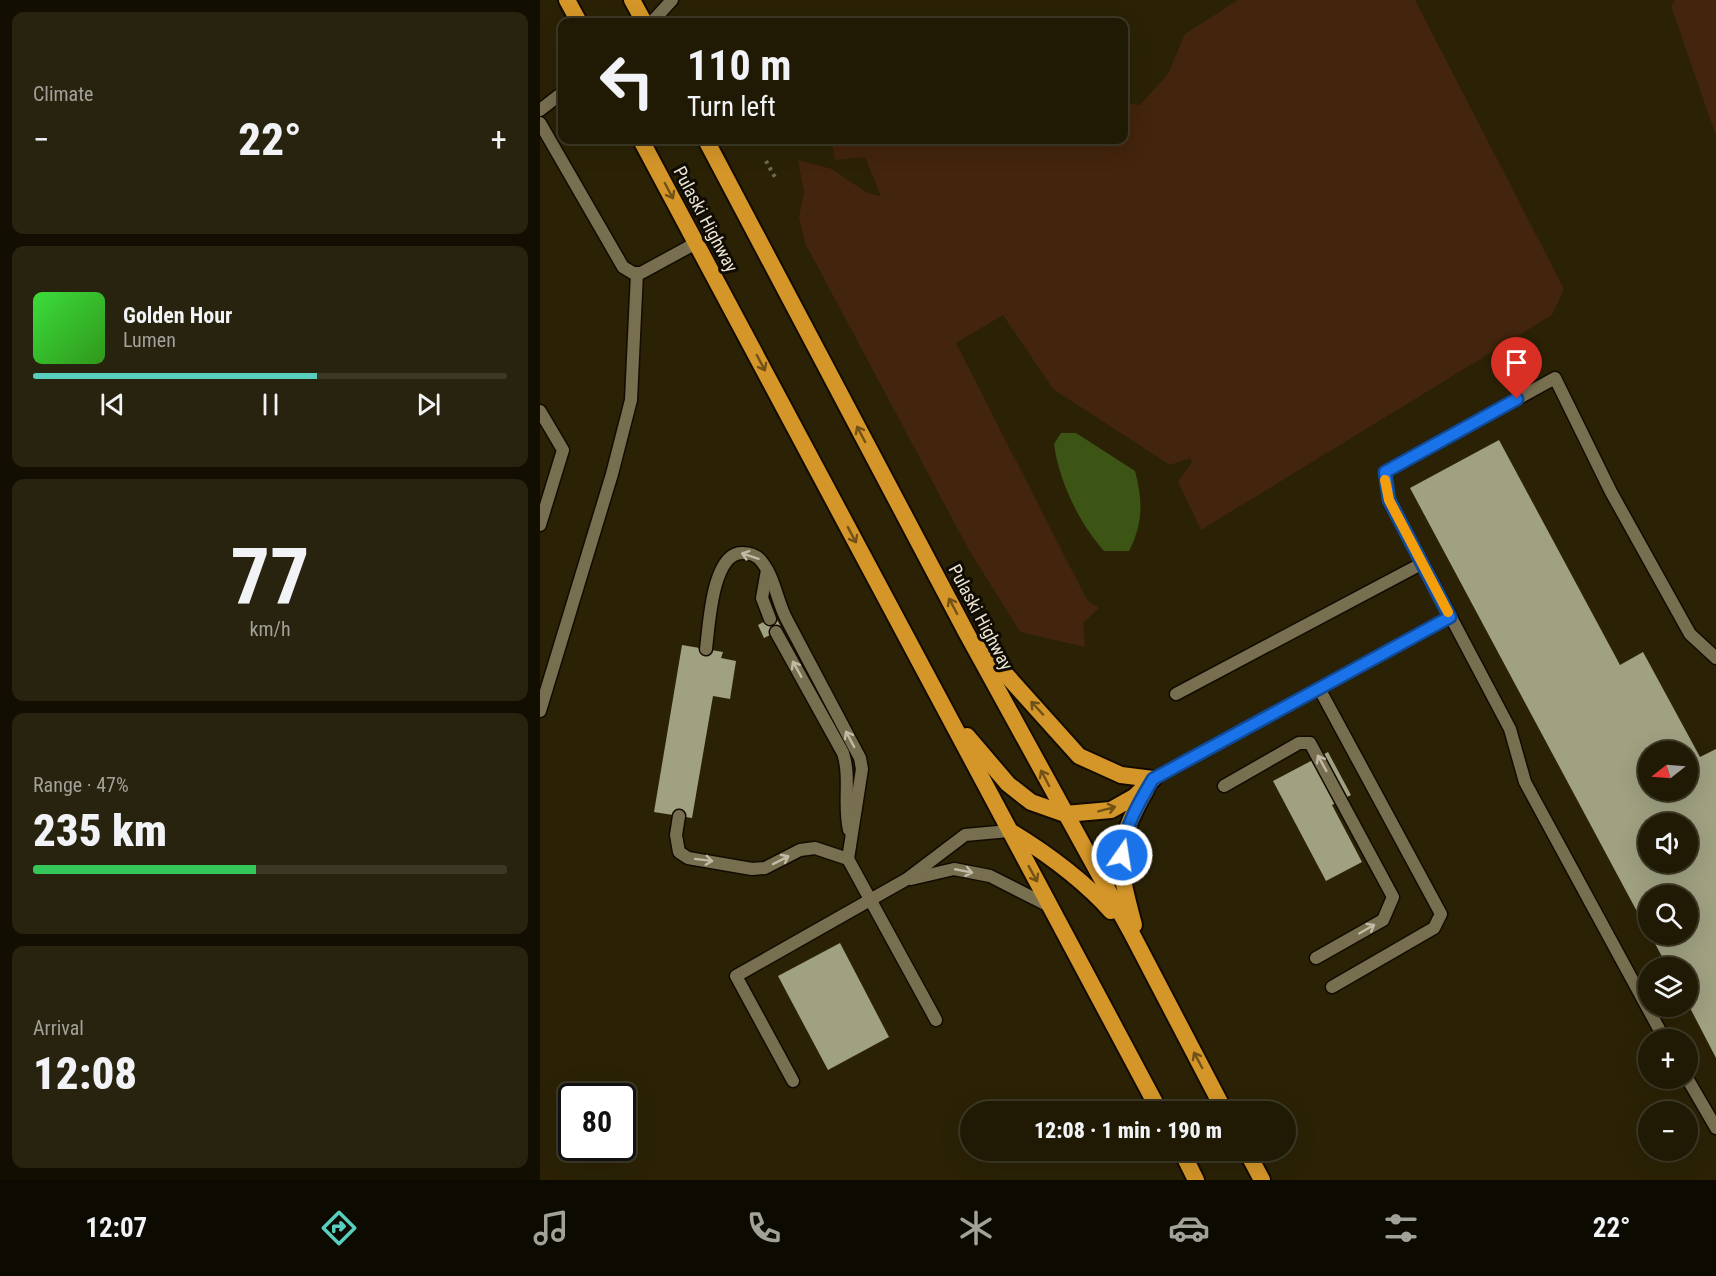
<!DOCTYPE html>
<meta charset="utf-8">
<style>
:root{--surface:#201a04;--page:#28230e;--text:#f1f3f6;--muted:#a2a19a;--line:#3d3826;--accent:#59cebe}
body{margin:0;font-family:"Roboto Condensed",sans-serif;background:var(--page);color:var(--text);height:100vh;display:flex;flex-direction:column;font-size:22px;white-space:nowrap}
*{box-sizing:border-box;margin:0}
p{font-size:20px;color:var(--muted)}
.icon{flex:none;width:33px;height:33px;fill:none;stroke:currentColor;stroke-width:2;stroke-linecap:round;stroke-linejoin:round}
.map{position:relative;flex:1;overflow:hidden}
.drawer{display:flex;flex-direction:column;gap:12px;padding:12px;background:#120e02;width:540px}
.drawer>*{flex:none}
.top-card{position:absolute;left:18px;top:18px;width:570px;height:126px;border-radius:12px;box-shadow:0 6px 24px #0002,0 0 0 2px var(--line);background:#201a04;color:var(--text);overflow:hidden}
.needle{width:39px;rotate:253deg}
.buttons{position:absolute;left:1098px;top:741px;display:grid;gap:12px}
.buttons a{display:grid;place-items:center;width:60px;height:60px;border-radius:50%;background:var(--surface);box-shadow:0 6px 24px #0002,0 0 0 2px var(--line);font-size:30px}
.speed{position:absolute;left:18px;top:1083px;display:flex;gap:12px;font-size:30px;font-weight:700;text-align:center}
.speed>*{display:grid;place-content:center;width:78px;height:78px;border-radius:50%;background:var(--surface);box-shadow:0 6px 24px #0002,0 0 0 2px var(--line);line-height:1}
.speed .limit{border:3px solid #111;border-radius:9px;background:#fff;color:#111}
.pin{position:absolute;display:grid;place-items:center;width:51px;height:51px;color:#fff;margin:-62px -26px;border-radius:50% 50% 50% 0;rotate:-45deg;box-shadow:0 0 6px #0007}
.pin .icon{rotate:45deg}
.me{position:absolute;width:66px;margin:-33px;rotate:13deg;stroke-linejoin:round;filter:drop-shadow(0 0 4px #0008)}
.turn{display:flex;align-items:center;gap:21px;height:126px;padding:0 30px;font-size:27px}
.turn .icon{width:78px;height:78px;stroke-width:2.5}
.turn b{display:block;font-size:42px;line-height:51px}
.big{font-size:45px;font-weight:800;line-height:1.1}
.drawer .card{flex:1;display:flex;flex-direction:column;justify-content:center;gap:9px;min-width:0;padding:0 21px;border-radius:12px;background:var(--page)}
.drawer .dial{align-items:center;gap:0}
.dial b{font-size:78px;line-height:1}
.song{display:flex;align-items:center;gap:18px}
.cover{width:72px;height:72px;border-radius:9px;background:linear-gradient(135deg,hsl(120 70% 55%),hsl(110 70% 35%))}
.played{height:6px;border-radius:3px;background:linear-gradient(90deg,var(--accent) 60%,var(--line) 60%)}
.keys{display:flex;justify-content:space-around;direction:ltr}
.heat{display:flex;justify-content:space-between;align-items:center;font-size:33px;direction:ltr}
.charge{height:9px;border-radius:4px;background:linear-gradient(90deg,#34c759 47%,var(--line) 0)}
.trip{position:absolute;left:420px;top:1101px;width:336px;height:60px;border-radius:30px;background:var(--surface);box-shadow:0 6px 24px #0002,0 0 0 2px var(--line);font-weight:800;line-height:60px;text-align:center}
.dock{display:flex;height:96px;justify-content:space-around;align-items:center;background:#0d0a02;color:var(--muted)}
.dock .icon{width:42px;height:42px}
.dock .selected{color:var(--accent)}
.dock b{font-size:27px;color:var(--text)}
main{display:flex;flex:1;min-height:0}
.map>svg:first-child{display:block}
.green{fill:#43240c}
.water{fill:#3c5514}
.building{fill:#9fa181;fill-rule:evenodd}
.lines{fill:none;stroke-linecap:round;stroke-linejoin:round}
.service-casing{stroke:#130b00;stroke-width:15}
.trunk-casing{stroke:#130b00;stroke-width:20}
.path{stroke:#716a52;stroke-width:4;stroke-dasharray:3 4.5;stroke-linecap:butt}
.service{stroke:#786e50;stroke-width:12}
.trunk{stroke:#d49629;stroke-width:16}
.oneway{stroke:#725116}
.oneway2{stroke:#c1bba6}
.route-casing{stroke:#114b97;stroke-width:15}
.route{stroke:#1a73e8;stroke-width:10}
.slow{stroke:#f59e0b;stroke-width:10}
.labels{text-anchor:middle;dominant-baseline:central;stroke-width:6;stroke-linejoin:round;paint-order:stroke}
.street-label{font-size:18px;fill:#e9e4d4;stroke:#100c03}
</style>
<main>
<section class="drawer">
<div class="card"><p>Climate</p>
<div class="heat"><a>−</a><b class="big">22°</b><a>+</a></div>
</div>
<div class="card">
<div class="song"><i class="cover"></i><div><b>Golden Hour</b><p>Lumen</p></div></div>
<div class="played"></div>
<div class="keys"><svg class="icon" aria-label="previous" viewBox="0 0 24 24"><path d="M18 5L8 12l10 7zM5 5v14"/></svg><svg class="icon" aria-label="pause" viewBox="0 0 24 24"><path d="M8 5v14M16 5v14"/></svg><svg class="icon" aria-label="next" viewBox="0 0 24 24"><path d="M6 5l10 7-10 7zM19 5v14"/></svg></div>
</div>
<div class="card dial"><b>77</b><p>km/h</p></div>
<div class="card"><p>Range · 47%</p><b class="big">235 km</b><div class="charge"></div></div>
<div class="card"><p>Arrival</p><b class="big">12:08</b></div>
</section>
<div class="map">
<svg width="1176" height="1180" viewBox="0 0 1176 1180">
<rect width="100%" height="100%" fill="#2b2206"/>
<!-- green -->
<g class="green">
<path d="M698,0H875L1024,289L1012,315L661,530L638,482L652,462L650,458L630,465L513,389L463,315L416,343L547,600L559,608L543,623L545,647L480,632L429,550L265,243L259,217L264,192L258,160L292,169L327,193L341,196L325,157L295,160L291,140H584V103L600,105L628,74L645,34Z"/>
<path d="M1135,0H1176V136L1131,6Z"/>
</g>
<!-- water -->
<path class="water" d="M521,433H536L595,471C603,501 603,524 589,551H564C539,523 519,481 514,444Z"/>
<!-- building -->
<g class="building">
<path d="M959,440L1080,665L1103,652L1160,757L1176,749V1058L1148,1004V968H1128L1110,934H1148V896H1108V932L870,488ZM1108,752H1148V790H1108ZM1108,824H1148V862H1108Z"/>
<path d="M235,616L242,629L224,638L218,625Z"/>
<path d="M142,645L183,652L181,658L196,661L190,699L173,696L152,818L114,812Z"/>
<path d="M788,752L811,795L792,805L822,862L786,881L733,781Z"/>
<path d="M300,943L349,1037L288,1070L238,976Z"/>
</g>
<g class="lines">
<defs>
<g id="service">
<path d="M112,22L132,0"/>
<path d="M0,110L22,93"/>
<path d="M0,123L83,267L93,273H101L156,243"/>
<path d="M0,411L23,450L0,525"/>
<path d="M227,570L222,598L230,619"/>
<path d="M236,632L303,753C311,778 303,804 309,830"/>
<path d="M780,690L901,914L894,928L792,987"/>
<path d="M636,694L881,564"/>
<path d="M0,711L72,474L91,400L97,273"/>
<path d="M613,779L910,617"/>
<path d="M684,786L759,743H770L853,897L843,920L776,958"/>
<path d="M139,816L136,835L139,852L148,858L212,869L225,868L260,850L275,848L308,859L322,769L320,758C296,712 271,666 247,620C237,602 235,578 222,562C217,555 210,553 202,553C172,553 169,626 166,649"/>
<path d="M308,859L396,1020"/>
<path d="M371,879L414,869L450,876L511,907"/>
<path d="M1125,1040L985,782L970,729L849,500L845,472L1015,378L1071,492L1150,634L1176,658"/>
<path d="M1147,1078L1176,1128"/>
<path d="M253,1081L196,976L367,879L425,835L469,831"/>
</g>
<g id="trunk">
<path d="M27,0L39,22"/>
<path d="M92,0L104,22"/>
<path d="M101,140L620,1112"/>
<path d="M166,140L426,632L592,934L685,1112"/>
<path d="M442,648L539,756L581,775L613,779"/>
<path d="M427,736L468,784L491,802L525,814L571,810L594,797L613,779"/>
<path d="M470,831C508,854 541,878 571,911"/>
<path d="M594,925C578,865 573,847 606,790"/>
<path d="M641,1150L656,1180"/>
<path d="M706,1150L722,1180"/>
</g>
</defs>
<!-- service casing -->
<use href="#service" class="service-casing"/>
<!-- trunk casing -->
<use href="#trunk" class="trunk-casing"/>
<!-- path -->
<path class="path" d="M226,161L236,179"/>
<!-- service -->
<use href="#service" class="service"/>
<!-- trunk -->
<use href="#trunk" class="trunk"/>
</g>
<!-- one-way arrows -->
<defs><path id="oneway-shaft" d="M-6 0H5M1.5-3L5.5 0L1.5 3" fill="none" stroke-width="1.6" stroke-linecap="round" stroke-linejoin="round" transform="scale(1.5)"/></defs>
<g class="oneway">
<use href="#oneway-shaft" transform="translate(129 191) rotate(62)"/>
<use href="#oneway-shaft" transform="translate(221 363) rotate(62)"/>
<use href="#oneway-shaft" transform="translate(321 434) rotate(-118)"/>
<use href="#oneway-shaft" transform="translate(312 535) rotate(62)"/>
<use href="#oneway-shaft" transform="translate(413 606) rotate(-118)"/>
<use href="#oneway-shaft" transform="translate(497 708) rotate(-133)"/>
<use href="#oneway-shaft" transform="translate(505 778) rotate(-118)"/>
<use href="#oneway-shaft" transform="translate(567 809) rotate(-15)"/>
<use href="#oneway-shaft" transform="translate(493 874) rotate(61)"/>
<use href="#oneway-shaft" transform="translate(658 1060) rotate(-118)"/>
</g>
<g class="oneway2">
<use href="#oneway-shaft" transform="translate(210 556) rotate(-162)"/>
<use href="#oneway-shaft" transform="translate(257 669) rotate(-119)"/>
<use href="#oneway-shaft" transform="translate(310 739) rotate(-118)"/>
<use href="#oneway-shaft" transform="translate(782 763) rotate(-119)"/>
<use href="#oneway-shaft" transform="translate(164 860) rotate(7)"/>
<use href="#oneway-shaft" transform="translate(241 860) rotate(-27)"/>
<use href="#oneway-shaft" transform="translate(424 871) rotate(11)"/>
<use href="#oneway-shaft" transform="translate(827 929) rotate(-30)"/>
</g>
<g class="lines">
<defs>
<path id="route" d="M582,855C585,826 598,804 613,779L910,617L849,500L845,472L977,399"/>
</defs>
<!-- route casing -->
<use href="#route" class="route-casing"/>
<!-- route -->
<use href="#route" class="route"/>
<!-- slow -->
<path class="slow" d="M845,480L849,500L908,612"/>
</g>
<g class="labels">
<!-- street labels -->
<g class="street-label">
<text transform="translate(166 219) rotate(62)">Pulaski Highway</text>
<text transform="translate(441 617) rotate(62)">Pulaski Highway</text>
</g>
</g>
</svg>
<div class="buttons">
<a><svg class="needle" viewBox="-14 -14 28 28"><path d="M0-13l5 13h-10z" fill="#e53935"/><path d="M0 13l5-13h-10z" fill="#a2a19a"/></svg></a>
<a><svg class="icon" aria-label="sound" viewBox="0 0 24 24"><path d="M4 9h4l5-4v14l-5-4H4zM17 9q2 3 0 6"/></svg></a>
<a><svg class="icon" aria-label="search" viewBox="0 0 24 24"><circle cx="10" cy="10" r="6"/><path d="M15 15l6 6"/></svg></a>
<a><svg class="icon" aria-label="layers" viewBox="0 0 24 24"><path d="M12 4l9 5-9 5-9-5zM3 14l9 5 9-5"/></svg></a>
<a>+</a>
<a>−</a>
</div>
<div class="speed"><div class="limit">80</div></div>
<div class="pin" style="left:977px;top:399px;background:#d93025"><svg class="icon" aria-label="arrive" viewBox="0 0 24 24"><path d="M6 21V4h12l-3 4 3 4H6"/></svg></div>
<svg class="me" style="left:582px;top:855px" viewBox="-20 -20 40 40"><circle r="17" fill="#1a73e8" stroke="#fff" stroke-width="3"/><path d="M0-11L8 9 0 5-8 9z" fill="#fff"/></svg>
<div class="trip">12:08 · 1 min · 190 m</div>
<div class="top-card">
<div class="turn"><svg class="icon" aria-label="left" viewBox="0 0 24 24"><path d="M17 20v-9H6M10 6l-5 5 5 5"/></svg><div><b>110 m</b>Turn left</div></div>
</div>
</div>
</main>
<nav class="dock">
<b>12:07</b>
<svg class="icon selected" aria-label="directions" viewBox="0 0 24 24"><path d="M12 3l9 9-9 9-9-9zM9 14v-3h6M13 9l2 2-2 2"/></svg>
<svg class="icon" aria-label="music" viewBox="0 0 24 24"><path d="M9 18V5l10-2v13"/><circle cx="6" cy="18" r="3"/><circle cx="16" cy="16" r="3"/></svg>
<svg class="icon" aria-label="phone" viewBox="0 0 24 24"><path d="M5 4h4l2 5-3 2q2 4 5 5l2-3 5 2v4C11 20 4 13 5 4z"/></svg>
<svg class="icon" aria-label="climate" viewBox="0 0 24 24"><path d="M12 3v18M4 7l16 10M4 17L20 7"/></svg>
<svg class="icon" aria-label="car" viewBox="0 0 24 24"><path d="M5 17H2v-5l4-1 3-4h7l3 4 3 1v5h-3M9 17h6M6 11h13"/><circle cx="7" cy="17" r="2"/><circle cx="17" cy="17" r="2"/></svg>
<svg class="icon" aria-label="filters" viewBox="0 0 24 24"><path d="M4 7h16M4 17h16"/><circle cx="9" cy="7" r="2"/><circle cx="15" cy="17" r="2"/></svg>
<b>22°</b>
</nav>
